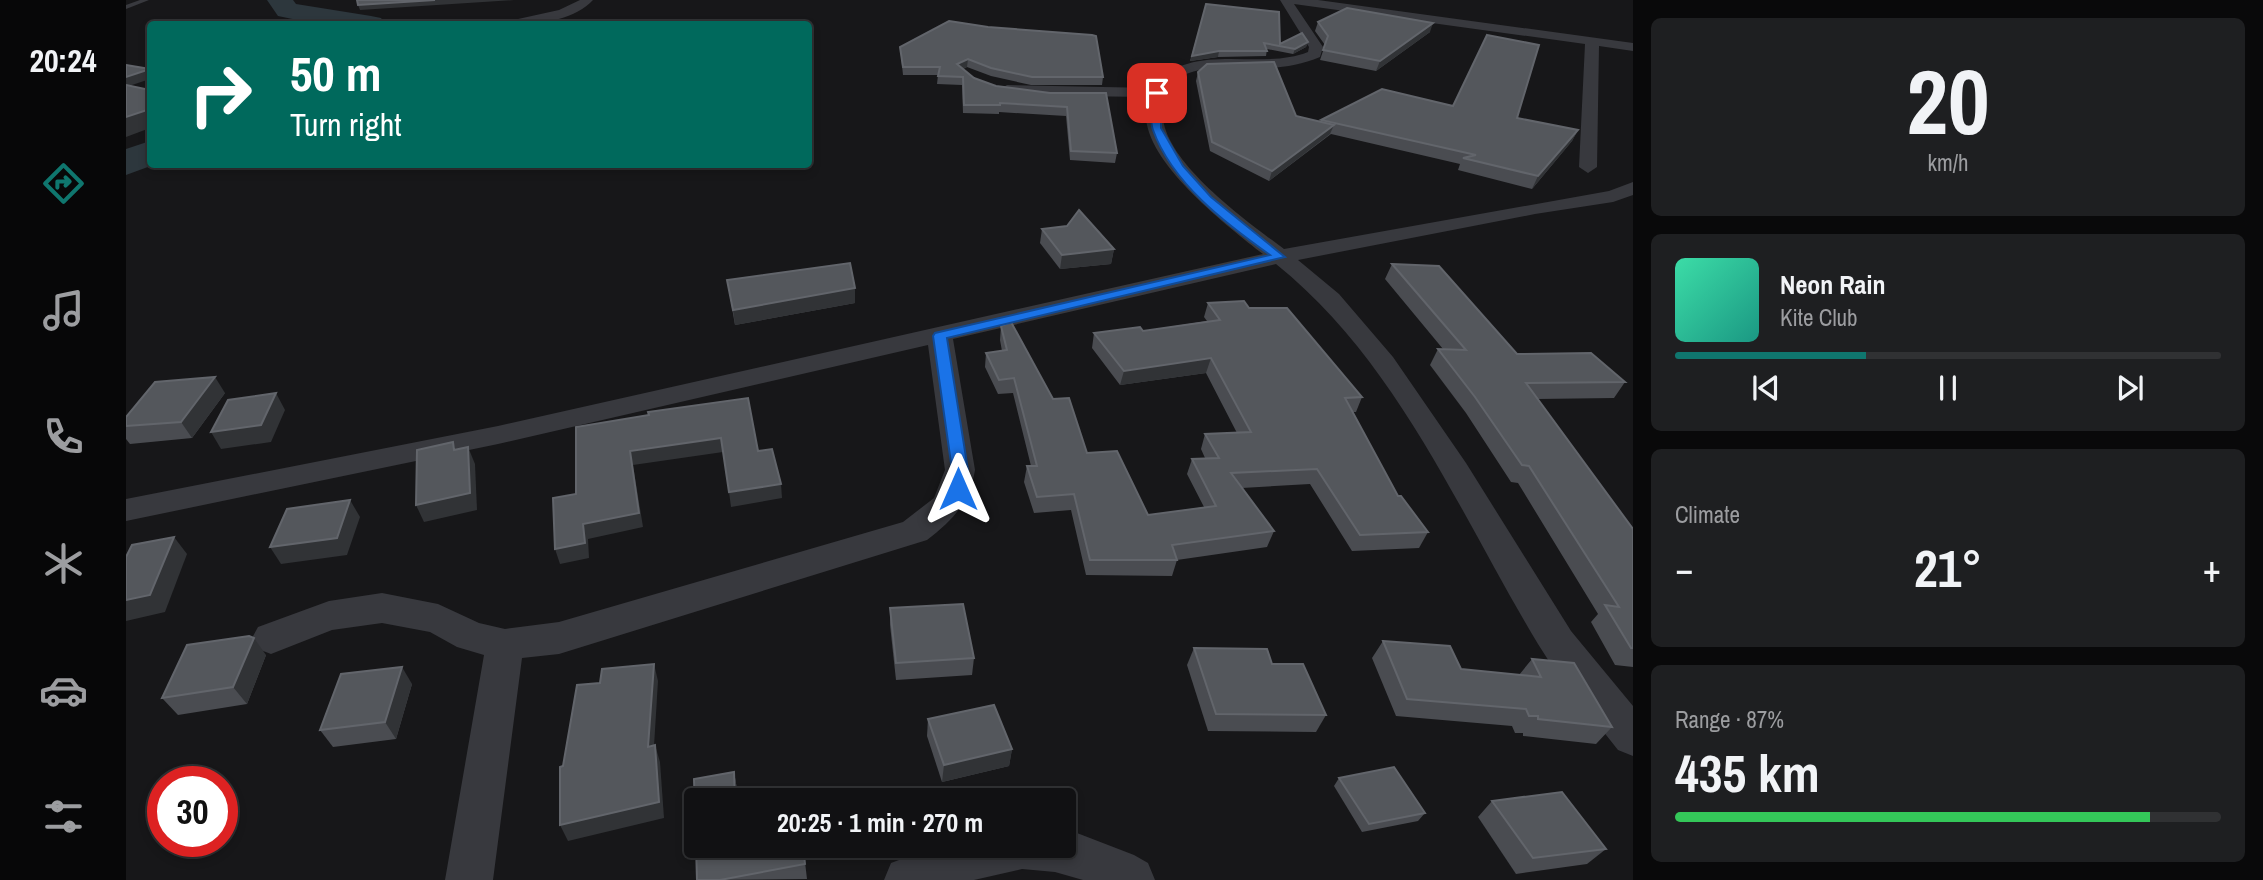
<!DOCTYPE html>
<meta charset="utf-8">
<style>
:root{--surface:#111113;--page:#1e1f21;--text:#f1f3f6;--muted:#9c9da0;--line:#303133;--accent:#0f766e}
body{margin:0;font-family:"Archivo Narrow",sans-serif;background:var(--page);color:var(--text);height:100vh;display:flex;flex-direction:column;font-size:26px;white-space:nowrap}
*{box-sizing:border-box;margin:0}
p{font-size:23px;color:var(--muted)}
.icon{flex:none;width:38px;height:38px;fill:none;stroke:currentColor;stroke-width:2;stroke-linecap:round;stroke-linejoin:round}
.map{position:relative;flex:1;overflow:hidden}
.side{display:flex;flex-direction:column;gap:18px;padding:18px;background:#09090a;width:630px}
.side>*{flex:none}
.banner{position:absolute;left:21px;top:21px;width:665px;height:147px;border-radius:7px;box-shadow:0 4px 10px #0003,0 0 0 2px var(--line);background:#00695c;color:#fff;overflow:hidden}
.speed{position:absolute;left:21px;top:766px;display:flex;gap:14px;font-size:35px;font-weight:700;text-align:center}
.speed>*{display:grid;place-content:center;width:91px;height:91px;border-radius:50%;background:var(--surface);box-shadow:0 4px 10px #0003,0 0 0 2px var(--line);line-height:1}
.speed .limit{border:10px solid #d22;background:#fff;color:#111}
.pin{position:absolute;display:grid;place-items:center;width:60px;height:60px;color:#fff;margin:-30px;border-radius:14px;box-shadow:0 4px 10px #0006}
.me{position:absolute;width:77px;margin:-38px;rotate:0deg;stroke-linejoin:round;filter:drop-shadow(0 0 5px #0008)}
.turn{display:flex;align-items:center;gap:24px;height:147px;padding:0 28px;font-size:32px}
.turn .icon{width:91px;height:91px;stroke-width:2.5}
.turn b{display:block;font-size:49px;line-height:60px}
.big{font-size:52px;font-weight:700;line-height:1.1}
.side .widget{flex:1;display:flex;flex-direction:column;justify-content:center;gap:10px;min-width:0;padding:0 24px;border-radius:10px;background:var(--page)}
.side .dial{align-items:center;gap:0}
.dial b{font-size:91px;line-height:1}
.song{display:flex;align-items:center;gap:21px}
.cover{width:84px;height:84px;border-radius:10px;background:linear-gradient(135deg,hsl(160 70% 55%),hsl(170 70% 35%))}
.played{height:7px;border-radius:4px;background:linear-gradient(90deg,var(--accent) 35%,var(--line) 35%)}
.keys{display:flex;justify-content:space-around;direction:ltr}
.heat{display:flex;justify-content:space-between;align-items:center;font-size:38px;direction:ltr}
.charge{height:10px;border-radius:5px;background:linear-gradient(90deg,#34c759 87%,var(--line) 0)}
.trip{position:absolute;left:558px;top:788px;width:392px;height:70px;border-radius:7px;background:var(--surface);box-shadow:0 4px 10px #0003,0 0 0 2px var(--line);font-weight:700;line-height:70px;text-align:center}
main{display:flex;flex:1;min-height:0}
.tab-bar{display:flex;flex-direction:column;width:126px;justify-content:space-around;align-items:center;background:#070708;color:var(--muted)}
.tab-bar .icon{width:49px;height:49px}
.tab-bar .selected{color:var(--accent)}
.tab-bar b{font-size:32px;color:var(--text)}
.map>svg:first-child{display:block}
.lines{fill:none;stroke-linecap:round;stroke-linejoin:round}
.river{fill:#2d373d;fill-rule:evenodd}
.service{fill:#38393e;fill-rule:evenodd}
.minor{fill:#38393e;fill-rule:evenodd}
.wall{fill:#4a4c51}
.shaded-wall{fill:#313336}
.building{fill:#54575c;stroke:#62656b;stroke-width:2}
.route{fill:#1a73e8;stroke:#114b97;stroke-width:2}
</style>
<main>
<nav class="tab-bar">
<b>20:24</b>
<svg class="icon selected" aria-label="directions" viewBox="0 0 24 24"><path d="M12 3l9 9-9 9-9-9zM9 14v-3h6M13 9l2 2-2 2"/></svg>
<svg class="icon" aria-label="music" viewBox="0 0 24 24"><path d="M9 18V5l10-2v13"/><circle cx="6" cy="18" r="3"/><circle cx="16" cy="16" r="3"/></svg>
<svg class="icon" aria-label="phone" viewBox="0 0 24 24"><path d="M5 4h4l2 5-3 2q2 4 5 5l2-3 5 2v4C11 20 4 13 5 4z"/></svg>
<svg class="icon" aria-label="climate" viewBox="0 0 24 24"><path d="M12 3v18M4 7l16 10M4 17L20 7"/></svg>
<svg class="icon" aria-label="car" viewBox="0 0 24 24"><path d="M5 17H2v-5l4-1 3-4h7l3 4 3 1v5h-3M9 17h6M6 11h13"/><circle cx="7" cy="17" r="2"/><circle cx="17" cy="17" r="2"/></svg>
<svg class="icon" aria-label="filters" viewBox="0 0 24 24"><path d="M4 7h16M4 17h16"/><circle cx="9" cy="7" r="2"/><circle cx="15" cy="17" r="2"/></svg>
</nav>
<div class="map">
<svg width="1507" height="880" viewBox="0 0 1507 880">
<rect width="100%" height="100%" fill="#171719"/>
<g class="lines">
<!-- river -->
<g class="river">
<path d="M141,0H167L170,4L245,16L255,18L259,24C224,27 186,24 152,16Z"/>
<path d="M24,141V164H30L0,175V149Z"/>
</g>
<!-- service -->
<path class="service" d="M14,0H23L0,9V5Z"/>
<!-- minor -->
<g class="minor">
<path d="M454,0H467C448,21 407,26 381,24L383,21L433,10Z"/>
<path d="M1154,0H1192L1507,43V51L1473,46L1471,167L1462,173L1453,167L1459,44L1168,4L1197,47L1194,57C1168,68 1143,69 1116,68C1099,68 1079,67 1063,73C1047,78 1040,87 1038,103C1038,108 1036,115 1037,119C1043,166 1122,222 1158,249L1483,191L1507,182V195L1487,202L1409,214L1172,260L1213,294L1267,357L1340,463L1445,631L1507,706V756L1492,750C1465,715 1435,682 1412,644C1333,513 1272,362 1150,264L827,339L849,470C844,502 826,521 801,540L433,654L396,658L367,880H319L358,655L331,647L304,632L256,623L206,630L145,654L132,649L126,638L132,627L203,601L256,593L312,604L353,623L379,629L433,622L777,522L808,498L819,470L802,345L372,444L0,521V499L372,426L1137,254C1101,226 1025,167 1020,119C1019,113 1022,104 1023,97L881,95L873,90L881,85L1026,88C1065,39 1131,72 1182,52L1183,47Z"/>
<path d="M938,828L1008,855L1022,863L1029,880H957L929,872L896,869L848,880H758L765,863L813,845H938Z"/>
</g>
</g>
<!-- wall -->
<g class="wall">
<path d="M1080,4L1154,44L1182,42L1180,47L1167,54L1141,49L1140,56L1092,57L1064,61Z"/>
<path d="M1192,22L1304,32L1250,71L1194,60L1199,45L1189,31Z"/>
<path d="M774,47L977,77L976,85H905L865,76L841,67L837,69L848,78L870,86L924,93L991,153L989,163L944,160L940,116L873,112V114L837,113L836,85L811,84L812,75H777Z"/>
<path d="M1072,72L1170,116L1195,122V120L1327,106L1452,130L1446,141L1406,189L1332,170L1334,164L1205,134L1143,181L1084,151L1070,81Z"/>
<path d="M916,229L988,249L985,264L934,269L914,243Z"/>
<path d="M1266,264L1391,354L1499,382L1488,398L1411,399L1507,529V667L1489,665L1465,622L1472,614L1392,483L1385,482L1340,413L1304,365L1312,349H1317L1259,279Z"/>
<path d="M601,280L729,303L609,325Z"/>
<path d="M1082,303L1123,308L1236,397L1230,412H1227L1272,496L1302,532L1293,548L1226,551L1184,484L1116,488L1148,531L1141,547L1051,560L1046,576L960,575L945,510L908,513L898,482L901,466H905L887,393L872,394L859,367L860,353L876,351L874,340L875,326L927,399L961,453L1022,515L1078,507L1061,474L1066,459L1079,458L1075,449L1079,434L1111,433L1080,373L994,385L966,348L968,333L1017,331L1081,321L1078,317Z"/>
<path d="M99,393L66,438L4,444L0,439V417Z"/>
<path d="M764,608L848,658L846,675L770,680L764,625Z"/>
<path d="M1257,641L1335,669L1393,675L1406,659L1486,727L1470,744L1397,736V733H1389L1386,726L1270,716L1246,658Z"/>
<path d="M1068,648L1146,664L1200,715L1190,732L1082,731L1061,665Z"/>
<path d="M140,655L121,704L52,715L36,698Z"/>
<path d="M286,684L270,739L207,747L194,730Z"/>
<path d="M802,719L886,749L883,766L816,782L801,736Z"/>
<path d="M608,772L611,789L612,800H570V845H677L681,879L571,880L568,779Z"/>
<path d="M1213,778L1299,813L1292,821L1236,832L1208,786Z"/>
<path d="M1366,801L1480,849L1461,864L1390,874L1352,817Z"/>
</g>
<!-- shaded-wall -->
<g class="shaded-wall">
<path d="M309,0H388L234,10L232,5Z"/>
<path d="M1307,23L1304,32L1250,71L1254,61Z"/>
<path d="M1182,42L1180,47L1167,54L1169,49Z"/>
<path d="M1093,51L1092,57L1064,61L1066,56Z"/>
<path d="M842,59L841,67L831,72V64Z"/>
<path d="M24,69V79L0,87V77Z"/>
<path d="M24,109V128L0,137V117Z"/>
<path d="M1208,125L1204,134L1143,181L1146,171Z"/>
<path d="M1452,130L1446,141L1406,189L1412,176Z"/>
<path d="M988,249L985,264L934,269L936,255Z"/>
<path d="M729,288V303L609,325L607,310Z"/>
<path d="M1085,358L1080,373L994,385L998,371Z"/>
<path d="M89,377L99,393L66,438L55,422Z"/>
<path d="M150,393L159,410L145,442L95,449L85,432Z"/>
<path d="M595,438L597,452L507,465L517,527L462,539L463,558L434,564L429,549L457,524L504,451Z"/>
<path d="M342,447L349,464L351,510L298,522L290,505Z"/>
<path d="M655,484L656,498L605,507L603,492Z"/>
<path d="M224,500L234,517L221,555L155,564L144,547Z"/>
<path d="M48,537L61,554L39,612L0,621V600Z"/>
<path d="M128,638L140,655L121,704L107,687Z"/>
<path d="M528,664L532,681L527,763L522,747Z"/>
<path d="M276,667L286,684L270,739L259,722Z"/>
<path d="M529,745L534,762L538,818L442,841L434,825Z"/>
<path d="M886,749L883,766L816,782L818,765Z"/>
<path d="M608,772L611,789L612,800H609Z"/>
</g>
<!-- building -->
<g class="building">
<path d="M231,0H309L232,5Z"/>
<path d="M1080,4L1153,12L1154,44L1176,33L1182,42L1169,49L1138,43L1141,51H1093L1066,56Z"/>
<path d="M1221,8L1307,23L1254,61L1197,50L1202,36L1192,22Z"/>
<path d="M823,21L862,27L966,35L970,36L977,77H906L865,68L842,59L831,64L848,78L870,86L924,93H980L991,153L945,151L941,107L874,103V105H838L837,77L812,76L814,67H777L774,47Z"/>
<path d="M1361,35L1413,45L1391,118L1452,130L1412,176L1337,158L1350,155L1195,120L1256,89L1327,106Z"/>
<path d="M1148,62L1170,116L1208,125L1146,171L1086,142L1072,72L1081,64Z"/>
<path d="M0,65L24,69L0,77Z"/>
<path d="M0,85L24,90V109L0,117Z"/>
<path d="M953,210L988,249L936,255L916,229L941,226Z"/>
<path d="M724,263L729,288L607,310L601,280Z"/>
<path d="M1266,264L1313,266L1391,354L1465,353L1499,382L1400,383L1507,529V648H1505L1479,605L1493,607L1403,466L1396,465L1349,397L1312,349L1340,350Z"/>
<path d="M1118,301L1123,308H1161L1236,397L1219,398L1272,496H1275L1302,532L1234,535L1191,469L1105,473L1148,531L1046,545L1051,560H964L948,494L911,497L901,466H911L888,378L873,380L860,353L881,350L875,326L885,322L927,399L943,398L961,453L991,451L1022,515L1090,506L1066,459L1093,458L1079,434L1125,432L1085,358L998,371L968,333L1014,327L1017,331L1094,320L1082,303Z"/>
<path d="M89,377L55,422L0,426V417L29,382Z"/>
<path d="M150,393L135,425L85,432L102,400Z"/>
<path d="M622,398L632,451L646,449L655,484L603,492L595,438L504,451L513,513L457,524L459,543L429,549L427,498L450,494V427L523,415L522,412Z"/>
<path d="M327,442L328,450L342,447L344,493L290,505L291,450Z"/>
<path d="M224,500L211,538L144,547L161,509Z"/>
<path d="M48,537L24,595L0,600V557L6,545Z"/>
<path d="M837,604L848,658L770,663L764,608Z"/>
<path d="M123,636L128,638L107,687L36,698L61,645Z"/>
<path d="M1257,641L1324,646L1335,669L1415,677L1406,659L1448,663L1486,727L1412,719V716H1403L1400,709L1281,699Z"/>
<path d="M1068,648L1141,649L1146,664H1177L1200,715L1090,714Z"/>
<path d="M528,664L522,747L529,745L533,802L434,825V767L437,766L451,685L474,683L476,669Z"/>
<path d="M276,667L259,722L194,730L215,674Z"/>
<path d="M868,705L886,749L818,765L802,719Z"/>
<path d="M1268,767L1299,813L1243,824L1213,778Z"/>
<path d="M608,772L609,800H570V845H677L679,864L594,880H571L568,779Z"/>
<path d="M1436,792L1480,849L1407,858L1366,801Z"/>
<path d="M672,796V800H649Z"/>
</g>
<!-- route -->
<path class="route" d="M1031,90L1035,93V128L1057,166L1085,197L1159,257L821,338L842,470L838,494H826L823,489L826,470L807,336L809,333L1144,255C1100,224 1046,183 1027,130C1023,120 1026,104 1027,93Z"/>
</svg>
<div class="speed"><div class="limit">30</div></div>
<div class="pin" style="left:1031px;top:93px;background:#d93025"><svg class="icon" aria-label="arrive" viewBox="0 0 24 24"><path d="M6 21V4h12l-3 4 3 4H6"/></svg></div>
<svg class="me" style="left:832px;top:489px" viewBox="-20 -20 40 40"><path d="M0-17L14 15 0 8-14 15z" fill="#1a73e8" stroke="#fff" stroke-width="4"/></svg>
<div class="trip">20:25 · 1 min · 270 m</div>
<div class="banner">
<div class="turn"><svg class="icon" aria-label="right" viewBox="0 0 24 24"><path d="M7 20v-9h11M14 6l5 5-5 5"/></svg><div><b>50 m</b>Turn right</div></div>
</div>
</div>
<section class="side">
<div class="widget dial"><b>20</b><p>km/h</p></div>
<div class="widget">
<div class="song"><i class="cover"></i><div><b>Neon Rain</b><p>Kite Club</p></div></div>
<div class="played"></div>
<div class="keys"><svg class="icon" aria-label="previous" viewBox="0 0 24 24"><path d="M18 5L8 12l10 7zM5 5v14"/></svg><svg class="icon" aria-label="pause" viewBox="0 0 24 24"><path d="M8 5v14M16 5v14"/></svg><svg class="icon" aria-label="next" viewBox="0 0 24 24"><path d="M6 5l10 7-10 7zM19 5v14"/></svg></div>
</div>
<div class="widget"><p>Climate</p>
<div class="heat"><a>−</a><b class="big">21°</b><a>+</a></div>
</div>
<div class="widget"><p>Range · 87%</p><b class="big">435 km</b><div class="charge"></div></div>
</section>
</main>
